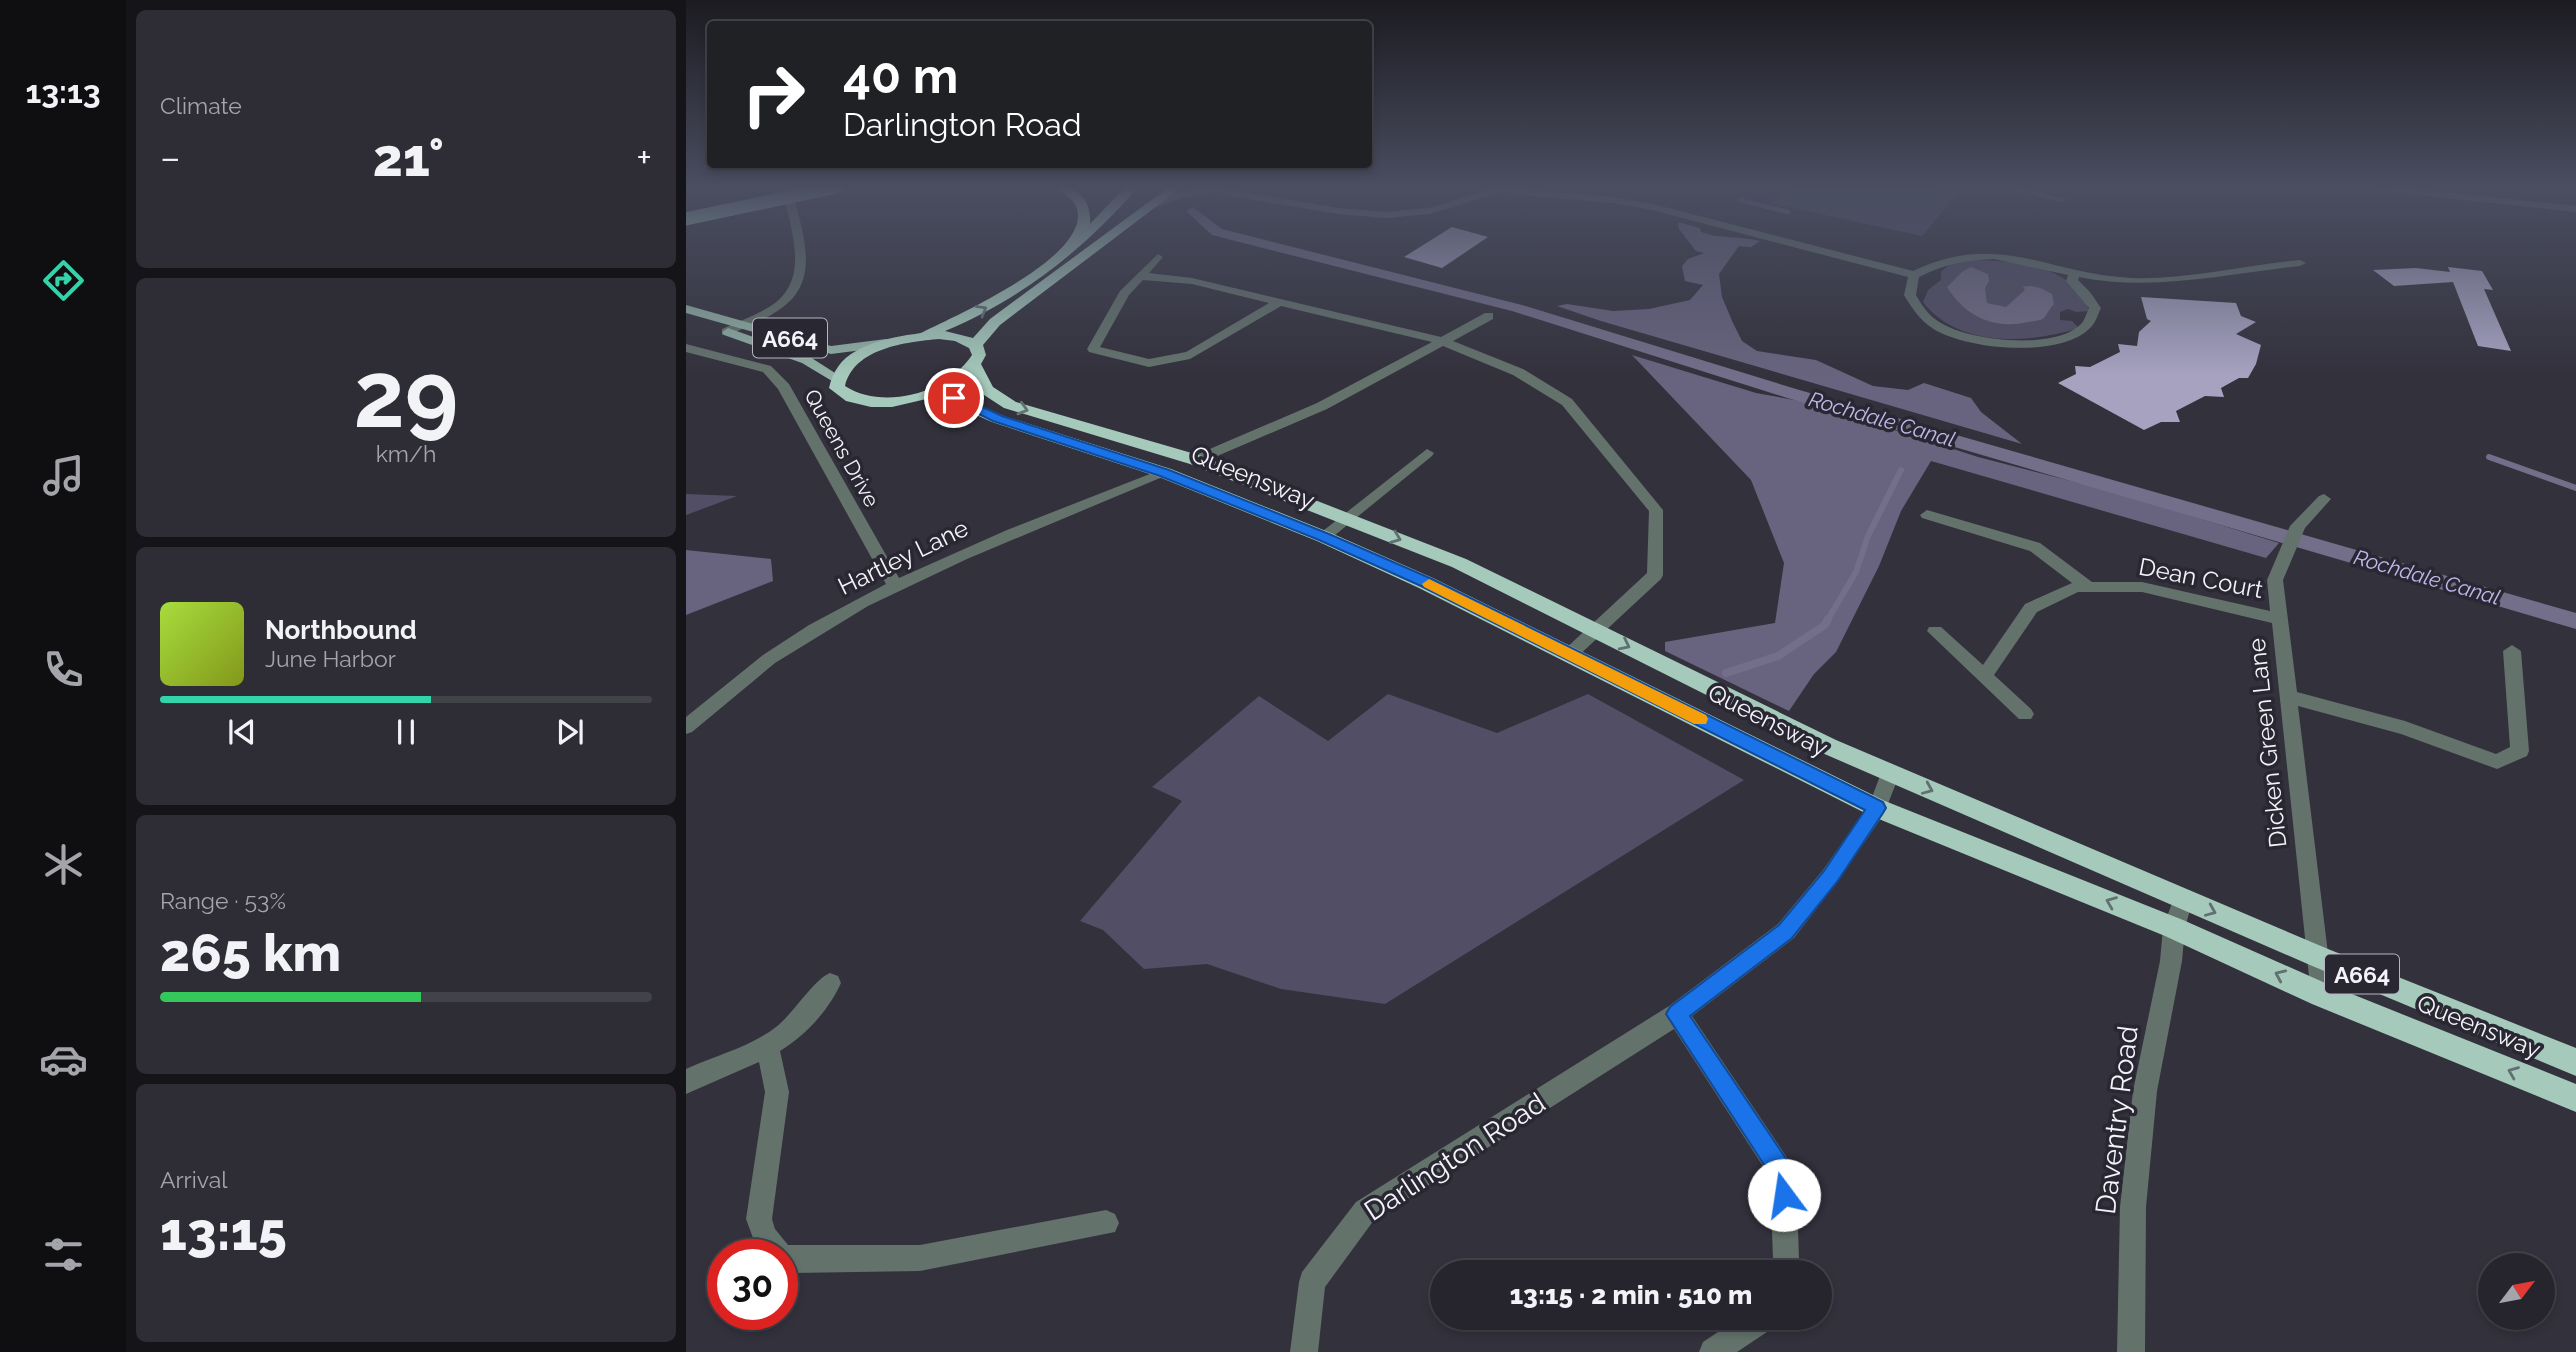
<!DOCTYPE html>
<meta charset="utf-8">
<style>
:root{--surface:#26252d;--page:#2e2d35;--text:#f1f3f6;--muted:#a4a5aa;--line:#424249;--accent:#32d4a9}
body{margin:0;font-family:Raleway,sans-serif;background:var(--page);color:var(--text);height:100vh;display:flex;flex-direction:column;font-size:26px;white-space:nowrap}
*{box-sizing:border-box;margin:0}
p{font-size:23px;color:var(--muted)}
.icon{flex:none;width:38px;height:38px;fill:none;stroke:currentColor;stroke-width:2;stroke-linecap:round;stroke-linejoin:round}
.map{position:relative;flex:1;overflow:hidden}
.panel{display:flex;flex-direction:column;gap:10px;padding:10px;background:#151419;width:560px}
.panel>*{flex:none}
.hud{position:absolute;left:21px;top:21px;width:665px;height:147px;border-radius:7px;box-shadow:0 4px 10px #0003,0 0 0 2px var(--line);background:#202124;color:#fff;overflow:hidden}
.needle{width:46px;rotate:58deg}
.controls{position:absolute;left:1792px;top:1253px;display:grid;gap:14px}
.controls a{display:grid;place-items:center;width:77px;height:77px;border-radius:50%;background:var(--surface);box-shadow:0 4px 10px #0003,0 0 0 2px var(--line);font-size:35px}
.speed{position:absolute;left:21px;top:1239px;display:flex;gap:14px;font-size:35px;font-weight:700;text-align:center}
.speed>*{display:grid;place-content:center;width:91px;height:91px;border-radius:50%;background:var(--surface);box-shadow:0 4px 10px #0003,0 0 0 2px var(--line);line-height:1}
.speed .limit{border:10px solid #d22;background:#fff;color:#111}
.pin{position:absolute;display:grid;place-items:center;width:60px;height:60px;color:#fff;margin:-30px;border:4px solid #fff;border-radius:50%;box-shadow:0 2px 7px #0007}
.me{position:absolute;width:77px;margin:-38px;rotate:346deg;stroke-linejoin:round;filter:drop-shadow(0 0 5px #0008)}
.turn{display:flex;align-items:center;gap:24px;height:147px;padding:0 21px;font-size:32px}
.turn .icon{width:91px;height:91px;stroke-width:2.5}
.turn b{display:block;font-size:49px;line-height:60px}
.big{font-size:52px;font-weight:800;line-height:1.1}
.panel .tile{flex:1;display:flex;flex-direction:column;justify-content:center;gap:10px;min-width:0;padding:0 24px;border-radius:10px;background:var(--page)}
.panel .dial{align-items:center;gap:0}
.dial b{font-size:91px;line-height:1}
.song{display:flex;align-items:center;gap:21px}
.cover{width:84px;height:84px;border-radius:10px;background:linear-gradient(135deg,hsl(80 70% 55%),hsl(70 70% 35%))}
.played{height:7px;border-radius:4px;background:linear-gradient(90deg,var(--accent) 55%,var(--line) 55%)}
.keys{display:flex;justify-content:space-around;direction:ltr}
.heat{display:flex;justify-content:space-between;align-items:center;font-size:38px;direction:ltr}
.charge{height:10px;border-radius:5px;background:linear-gradient(90deg,#34c759 53%,var(--line) 0)}
.trip{position:absolute;left:744px;top:1260px;width:402px;height:70px;border-radius:35px;background:var(--surface);box-shadow:0 4px 10px #0003,0 0 0 2px var(--line);font-weight:800;line-height:70px;text-align:center}
main{display:flex;flex:1;min-height:0}
.tabs{display:flex;flex-direction:column;width:126px;justify-content:space-around;align-items:center;background:#0f0f12;color:var(--muted)}
.tabs .icon{width:49px;height:49px}
.tabs .selected{color:var(--accent)}
.tabs b{font-size:32px;color:var(--text)}
.map>svg:first-child{display:block}
.green{fill:#524e66}
.forest{fill:#68647f}
.water{fill:#736e8a}
.lines{fill:none;stroke-linecap:round;stroke-linejoin:round}
.stream-far2{stroke:#736e8a;stroke-width:4.5}
.stream-far1{stroke:#736e8a;stroke-width:6}
.stream{stroke:#736e8a;stroke-width:8}
.canal{fill:#736e8a;fill-rule:evenodd}
.building{fill:#a6a2c0}
.minor{fill:#64726c;fill-rule:evenodd}
.major{fill:#92b0a5;fill-rule:evenodd}
.highway{fill:#a5c9bb;fill-rule:evenodd}
.highway-bridge{stroke:#a5c9bb;stroke-width:13}
.oneway{stroke:#617070}
.route{fill:#1a73e8;stroke:#114b97;stroke-width:2}
.slow{fill:#f59e0b}
.labels{text-anchor:middle;dominant-baseline:central;stroke-width:7;stroke-linejoin:round;paint-order:stroke}
.far-water-label{font-size:21px;font-style:italic;fill:#c0b8ec;stroke:#292732}
.far-street-label{font-size:21px;fill:#f4f3fb;stroke:#292732}
.shield{fill:#292732;stroke:#b7b6bf;stroke-width:2}
.shield-label{font-size:23px;font-weight:bold;fill:#f4f3fb}
.street-label{font-size:24px;fill:#f4f3fb;stroke:#292732}
.near-street-label{font-size:28px;fill:#f4f3fb;stroke:#292732}
</style>
<main>
<nav class="tabs">
<b>13:13</b>
<svg class="icon selected" aria-label="directions" viewBox="0 0 24 24"><path d="M12 3l9 9-9 9-9-9zM9 14v-3h6M13 9l2 2-2 2"/></svg>
<svg class="icon" aria-label="music" viewBox="0 0 24 24"><path d="M9 18V5l10-2v13"/><circle cx="6" cy="18" r="3"/><circle cx="16" cy="16" r="3"/></svg>
<svg class="icon" aria-label="phone" viewBox="0 0 24 24"><path d="M5 4h4l2 5-3 2q2 4 5 5l2-3 5 2v4C11 20 4 13 5 4z"/></svg>
<svg class="icon" aria-label="climate" viewBox="0 0 24 24"><path d="M12 3v18M4 7l16 10M4 17L20 7"/></svg>
<svg class="icon" aria-label="car" viewBox="0 0 24 24"><path d="M5 17H2v-5l4-1 3-4h7l3 4 3 1v5h-3M9 17h6M6 11h13"/><circle cx="7" cy="17" r="2"/><circle cx="17" cy="17" r="2"/></svg>
<svg class="icon" aria-label="filters" viewBox="0 0 24 24"><path d="M4 7h16M4 17h16"/><circle cx="9" cy="7" r="2"/><circle cx="15" cy="17" r="2"/></svg>
</nav>
<section class="panel">
<div class="tile"><p>Climate</p>
<div class="heat"><a>−</a><b class="big">21°</b><a>+</a></div>
</div>
<div class="tile dial"><b>29</b><p>km/h</p></div>
<div class="tile">
<div class="song"><i class="cover"></i><div><b>Northbound</b><p>June Harbor</p></div></div>
<div class="played"></div>
<div class="keys"><svg class="icon" aria-label="previous" viewBox="0 0 24 24"><path d="M18 5L8 12l10 7zM5 5v14"/></svg><svg class="icon" aria-label="pause" viewBox="0 0 24 24"><path d="M8 5v14M16 5v14"/></svg><svg class="icon" aria-label="next" viewBox="0 0 24 24"><path d="M6 5l10 7-10 7zM19 5v14"/></svg></div>
</div>
<div class="tile"><p>Range · 53%</p><b class="big">265 km</b><div class="charge"></div></div>
<div class="tile"><p>Arrival</p><b class="big">13:15</b></div>
</section>
<div class="map">
<svg width="1890" height="1352" viewBox="0 0 1890 1352">
<rect width="100%" height="100%" fill="#33313c"/>
<!-- green -->
<g class="green">
<path d="M1103,187H1236L1272,193L1236,236L1084,203Z"/>
<path d="M1283,260C1322,260 1390,264 1403,311L1390,312L1382,309L1374,312V320L1386,321L1393,328C1343,344 1272,348 1237,302L1242,290L1255,280V272L1263,265Z"/>
<path d="M0,494L51,496L0,515Z"/>
<path d="M702,694L811,733L902,694L1058,780L699,1004L595,989L521,964L458,969L417,930L394,921L496,801L466,787L573,696L642,741Z"/>
</g>
<!-- forest -->
<g class="forest">
<path d="M992,222L1014,228L1015,232C1034,239 1053,236 1074,241L1065,247L1053,246L1033,274L1036,297L1047,323L1056,341L1071,351L1130,360L1187,386L1222,390L1238,383L1285,398L1295,412L1336,444L915,321L871,306L881,304L927,311L963,309L1004,300L1017,285L999,281L996,266L1002,259L1018,253L1010,251L993,229Z"/>
<path d="M946,355L1070,393L1125,403L1292,457L1424,491L1593,543L1580,558L1245,461L1215,511L1193,566L1150,652L1128,674L1103,711L979,651V642L1089,623L1098,563L1065,480Z"/>
<path d="M0,550L85,559L87,581L0,615Z"/>
</g>
<!-- water -->
<path class="water" d="M1285,267L1302,274L1303,281L1299,288L1301,303L1320,307L1339,290L1337,287C1348,284 1357,289 1366,294L1368,304C1364,308 1361,314 1358,318C1354,321 1347,321 1342,322C1308,330 1279,316 1261,287L1276,272Z"/>
<g class="lines">
<!-- stream-far2 -->
<path class="stream-far2" d="M1054,200L1102,212"/>
<!-- stream-far1 -->
<g class="stream-far1">
<path d="M1803,457L1890,488"/>
<path d="M1141,621L1170,572L1182,536L1215,470"/>
</g>
<!-- stream -->
<path class="stream" d="M1040,673L1092,656L1139,625L1142,619"/>
<!-- canal -->
<path class="canal" d="M507,207L536,229L836,305L1110,389L1890,613V629L1098,397L826,311L526,235L500,211Z"/>
</g>
<!-- building -->
<g class="building">
<path d="M766,227L802,237L756,268L718,257Z"/>
<path d="M1762,267L1796,271L1807,290L1798,289L1825,351L1792,346L1767,282L1708,286L1687,270L1730,268L1764,272Z"/>
<path d="M1455,297L1550,303L1555,316L1570,322L1550,334L1575,345L1570,364L1562,378H1553L1535,388L1538,397L1519,396L1490,411L1494,422H1475L1458,430L1372,383L1390,374L1389,366L1404,367L1434,352L1432,344L1451,346L1453,332L1465,321L1461,319Z"/>
</g>
<g class="lines">
<!-- minor -->
<g class="minor">
<path d="M96,187H106C114,228 137,277 97,307C82,319 61,326 44,335H36V329C53,321 74,314 89,303C125,276 103,224 96,187Z"/>
<path d="M505,187H525L652,208L699,212L743,208L811,187L927,197L967,204L1227,271C1313,230 1360,274 1445,278C1501,280 1558,265 1614,260L1620,263L1614,266C1539,274 1468,292 1393,277L1392,280L1404,292L1415,308C1412,314 1410,322 1405,327C1376,359 1279,350 1246,328C1234,320 1225,307 1218,295L1222,277L966,210L927,203L812,193L744,214L699,218L652,214L527,193L498,197L463,210L458,207L492,192L510,190ZM1308,259L1382,275L1380,281L1403,308C1401,312 1399,319 1396,323C1371,351 1284,341 1255,323C1244,317 1236,306 1230,295L1233,277C1259,264 1280,260 1308,259Z"/>
<path d="M1313,187H1330L1380,199L1375,202Z"/>
<path d="M1681,187H1710L1890,206V212L1686,190Z"/>
<path d="M472,254L477,257L463,273L506,278L755,337L799,313H807V319L767,341L837,369L886,399L977,510V575L975,579L890,658H878L875,654L878,650L961,573L963,511L876,405L827,375L757,346L641,409L515,463H505V457L631,403L746,342L595,306L504,359L463,367L403,352L401,349L434,291ZM457,280L506,284L583,303L500,352L463,359L414,347L443,295Z"/>
<path d="M0,344L85,366L103,384L213,578L321,530L474,470L479,469L486,473L281,559L182,606L89,663L6,732L0,734V717L77,655L123,625L200,584L92,389L77,372L0,352Z"/>
<path d="M741,449L748,453L746,456L643,540H633L630,537L633,534Z"/>
<path d="M1638,494L1645,499L1619,528L1597,580L1611,692L1719,721L1810,754L1824,747L1817,651L1826,645L1835,651L1843,751L1841,756L1811,769L1715,734L1612,706L1647,995L1644,1002L1636,1006L1628,1002L1625,995L1586,623L1456,592H1392L1351,612L1308,675L1345,709L1348,714L1345,719H1333L1241,631L1243,627H1255L1297,665L1339,604L1386,583L1344,551L1236,518L1234,515L1241,510L1354,543L1406,582H1456L1584,611L1581,580L1604,526L1633,496Z"/>
<path d="M1204,765L1211,768L1214,773L1198,814L1151,882L1108,938L1006,1016L1106,1165L1110,1174L1113,1259L1108,1272H1082L1087,1259L1084,1177L988,1029L688,1220L639,1287L632,1352H604L613,1282L616,1272L670,1202L983,1006L1092,924L1137,870L1183,805L1197,768Z"/>
<path d="M1497,890L1504,892L1507,899L1499,928L1496,961L1471,1091L1460,1207L1459,1352H1431L1434,1207L1447,1091L1474,961L1477,928L1490,892Z"/>
<path d="M144,973L152,976L155,983C143,1010 119,1036 94,1051L103,1092L86,1219L89,1229L102,1245H234L420,1210L429,1214L433,1223L429,1232L234,1271L107,1273L96,1269V1255H76L70,1246L60,1219L79,1092L73,1062L0,1094V1069C30,1055 64,1047 90,1027C107,1014 128,979 144,973Z"/>
<path d="M1053,1318H1091L1087,1328L1051,1352H1013L1017,1342Z"/>
</g>
<!-- major -->
<g class="major">
<path d="M0,305L145,346L200,339L206,343L200,347L145,354L0,313Z"/>
<path d="M42,328L124,357L157,378L151,382L146,381L116,363L38,335L36,332Z"/>
</g>
<!-- highway -->
<path class="highway" d="M369,187C391,185 406,201 404,224L439,187H452C399,249 334,300 259,331L287,338L304,319L483,187H496L314,325L297,345L300,355L295,364L307,387L330,402L516,456L780,559L1150,740L1642,949L1890,1048V1076L1624,965L1134,752L766,567L504,464L318,408L295,393L286,375L262,392L318,416L485,469L645,533L747,578L1199,801L1497,920L1646,986L1890,1084V1112L1626,1004L1479,936L1183,815L733,588L631,541L473,477L306,422L249,397L206,407H185L160,401L143,388C147,371 155,359 170,351C186,342 204,338 221,335C226,334 233,334 237,332C271,315 405,256 391,209C388,198 377,194 369,187ZM253,339L269,341L283,348L286,355C261,393 198,411 159,386C168,348 220,342 253,339Z"/>
<!-- highway-bridge -->
<path class="highway-bridge" d="M0,219L151,187"/>
</g>
<!-- one-way arrows -->
<defs><path id="oneway-chevron" d="M-2-3.5L2.5 0L-2 3.5" fill="none" stroke-width="1.6" stroke-linecap="round" stroke-linejoin="round" transform="scale(1.75)"/></defs>
<g class="oneway">
<use href="#oneway-chevron" transform="translate(296 310) rotate(-30)"/>
<use href="#oneway-chevron" transform="translate(337 409) rotate(16)"/>
<use href="#oneway-chevron" transform="translate(710 538) rotate(21)"/>
<use href="#oneway-chevron" transform="translate(939 645) rotate(26)"/>
<use href="#oneway-chevron" transform="translate(1242 789) rotate(23)"/>
<use href="#oneway-chevron" transform="translate(1425 902) rotate(-158)"/>
<use href="#oneway-chevron" transform="translate(1525 911) rotate(23)"/>
<use href="#oneway-chevron" transform="translate(1594 975) rotate(-156)"/>
<use href="#oneway-chevron" transform="translate(1827 1072) rotate(-158)"/>
</g>
<!-- sky -->
<linearGradient id="sky" x2="0" y2="1"><stop stop-color="#1c1b21"/><stop offset="0.5" stop-color="#4a4e61"/><stop offset="1" stop-color="#4a4e61" stop-opacity="0"/></linearGradient>
<rect width="1890" height="376" fill="url(#sky)"/>
<!-- route -->
<path class="route" d="M268,394L316,416L483,470L643,534L746,579L1197,802L1200,808L1197,813L1151,882L1106,938L1004,1016L1105,1166C1110,1178 1111,1192 1106,1204L1098,1207L1090,1204L1086,1195V1177L980,1014L984,1007L1093,925L1138,871L1179,810L735,586L633,540L474,476L307,421L264,400L262,398Z"/>
<!-- slow -->
<path class="slow" d="M743,579L1020,715L1022,719L1020,724H1008L738,587L736,584Z"/>
<g class="labels">
<!-- far-water labels -->
<g class="far-water-label">
<text transform="translate(1196 419) rotate(16)">Rochdale Canal</text>
<text transform="translate(1741 577) rotate(16)">Rochdale Canal</text>
</g>
<!-- far-street labels -->
<g class="far-street-label">
<text transform="translate(156 448) rotate(61)">Queens Drive</text>
</g>
<!-- shield labels -->
<g class="shield">
<rect x="67" y="318.5" width="74" height="39" rx="5"/>
<rect x="1639" y="954.5" width="74" height="39" rx="5"/>
</g>
<g class="shield-label">
<text x="104" y="338">A664</text>
<text x="1676" y="974">A664</text>
</g>
<!-- street labels -->
<g class="street-label">
<text transform="translate(567 477) rotate(22)">Queensway</text>
<text transform="translate(217 557) rotate(-26)">Hartley Lane</text>
<text transform="translate(1515 578) rotate(11)">Dean Court</text>
<text transform="translate(1082 720) rotate(27)">Queensway</text>
<text transform="translate(1581 743) rotate(-96)">Dicken Green Lane</text>
<text transform="translate(1793 1026) rotate(22)">Queensway</text>
</g>
<!-- near-street labels -->
<g class="near-street-label">
<text transform="translate(1431 1120) rotate(-83)">Daventry Road</text>
<text transform="translate(769 1157) rotate(-33)">Darlington Road</text>
</g>
</g>
</svg>
<div class="controls">
<a><svg class="needle" viewBox="-14 -14 28 28"><path d="M0-13l5 13h-10z" fill="#e53935"/><path d="M0 13l5-13h-10z" fill="#a4a5aa"/></svg></a>
</div>
<div class="speed"><div class="limit">30</div></div>
<div class="pin" style="left:268px;top:398px;background:#d93025"><svg class="icon" aria-label="arrive" viewBox="0 0 24 24"><path d="M6 21V4h12l-3 4 3 4H6"/></svg></div>
<svg class="me" style="left:1098px;top:1195px" viewBox="-20 -20 40 40"><circle r="19" fill="#fff"/><path d="M0-13L10 11 0 6-10 11z" fill="#1a73e8"/></svg>
<div class="trip">13:15 · 2 min · 510 m</div>
<div class="hud">
<div class="turn"><svg class="icon" aria-label="right" viewBox="0 0 24 24"><path d="M7 20v-9h11M14 6l5 5-5 5"/></svg><div><b>40 m</b>Darlington Road</div></div>
</div>
</div>
</main>
